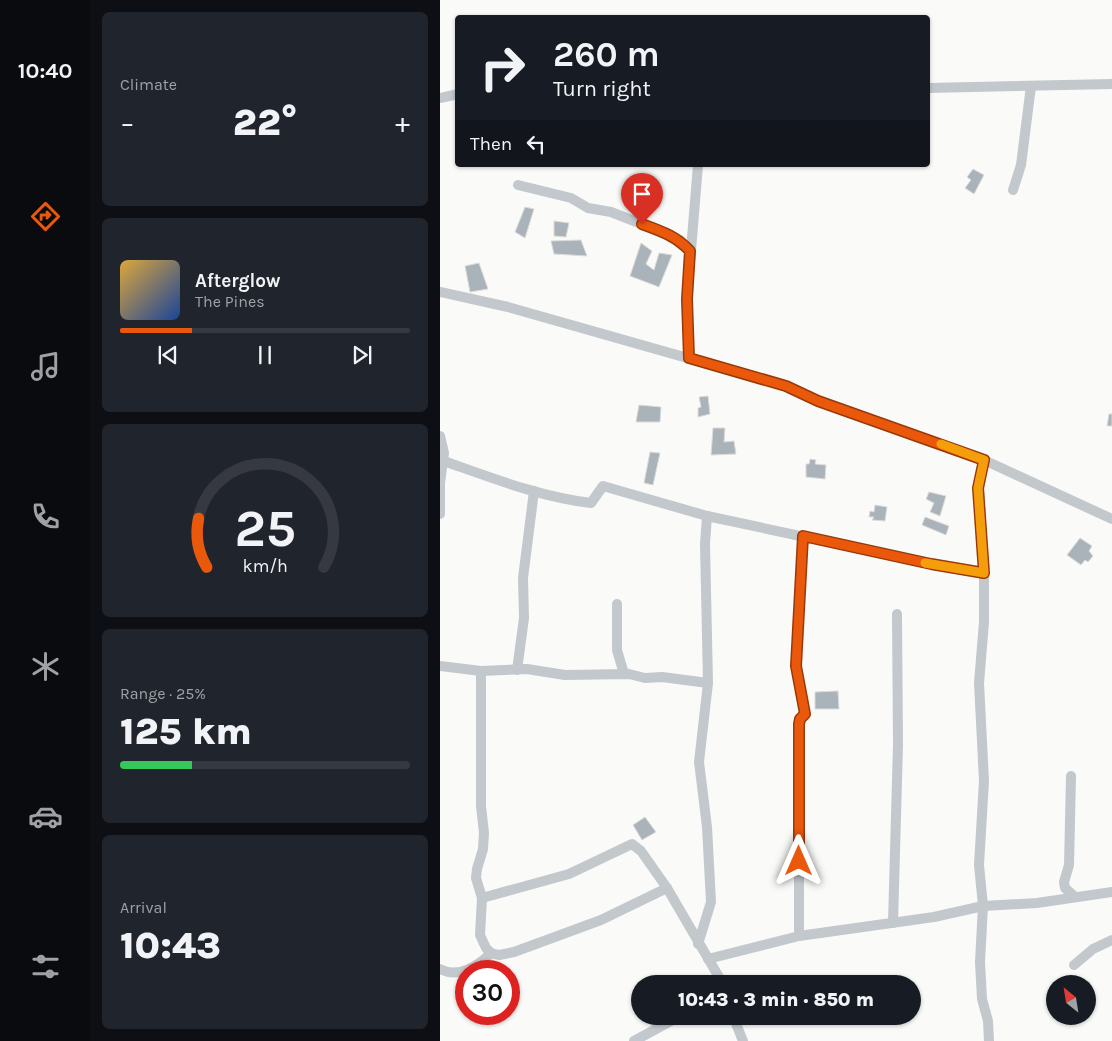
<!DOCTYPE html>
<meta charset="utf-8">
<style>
:root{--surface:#171b24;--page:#20242c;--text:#f1f3f6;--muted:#9ea1a6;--line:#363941;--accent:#ea580c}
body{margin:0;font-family:Karla,sans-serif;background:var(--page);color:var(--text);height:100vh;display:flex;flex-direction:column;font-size:19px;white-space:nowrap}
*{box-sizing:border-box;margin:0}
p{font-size:16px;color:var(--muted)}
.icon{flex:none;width:28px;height:28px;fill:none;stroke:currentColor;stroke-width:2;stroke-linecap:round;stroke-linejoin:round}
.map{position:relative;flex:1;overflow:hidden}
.drawer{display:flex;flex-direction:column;gap:12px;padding:12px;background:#0d0f14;width:350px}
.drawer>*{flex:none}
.top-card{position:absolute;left:15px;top:15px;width:475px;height:152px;border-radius:5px;box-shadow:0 1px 4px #0004;background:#171b24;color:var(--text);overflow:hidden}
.needle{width:32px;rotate:330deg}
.controls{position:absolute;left:606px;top:975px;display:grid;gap:10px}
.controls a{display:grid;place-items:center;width:50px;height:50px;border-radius:50%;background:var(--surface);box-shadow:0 1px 4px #0004;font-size:25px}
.speed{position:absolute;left:15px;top:960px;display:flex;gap:10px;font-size:25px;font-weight:700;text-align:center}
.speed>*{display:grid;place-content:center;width:65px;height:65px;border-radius:50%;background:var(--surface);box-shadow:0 1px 4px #0004;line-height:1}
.speed .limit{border:8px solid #d22;background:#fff;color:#111}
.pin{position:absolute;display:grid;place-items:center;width:42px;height:42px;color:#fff;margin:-51px -21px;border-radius:50% 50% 50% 0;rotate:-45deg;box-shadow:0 0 5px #0007}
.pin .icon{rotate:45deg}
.me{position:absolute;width:55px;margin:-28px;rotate:0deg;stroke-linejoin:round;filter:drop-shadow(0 0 4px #0008)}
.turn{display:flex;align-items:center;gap:18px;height:105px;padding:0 15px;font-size:22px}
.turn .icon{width:65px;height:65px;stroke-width:2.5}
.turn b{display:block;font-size:35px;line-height:42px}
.then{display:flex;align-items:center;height:48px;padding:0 15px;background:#0003;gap:10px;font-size:19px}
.big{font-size:38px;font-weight:800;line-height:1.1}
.drawer .tile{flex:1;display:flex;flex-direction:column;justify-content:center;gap:8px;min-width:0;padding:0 18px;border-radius:8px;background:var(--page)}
.drawer .dial{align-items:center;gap:0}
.dial svg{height:130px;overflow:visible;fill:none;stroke:var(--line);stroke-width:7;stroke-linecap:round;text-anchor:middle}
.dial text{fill:var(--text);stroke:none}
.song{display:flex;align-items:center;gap:15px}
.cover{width:60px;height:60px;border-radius:8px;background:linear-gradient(135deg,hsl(40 70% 55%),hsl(220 70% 35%))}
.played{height:5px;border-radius:2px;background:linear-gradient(90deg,var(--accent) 25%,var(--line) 25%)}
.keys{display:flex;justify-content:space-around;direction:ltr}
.heat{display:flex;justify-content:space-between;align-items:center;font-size:28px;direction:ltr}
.charge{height:8px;border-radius:4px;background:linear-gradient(90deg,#34c759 25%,var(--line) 0)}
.trip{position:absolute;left:191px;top:975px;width:290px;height:50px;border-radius:25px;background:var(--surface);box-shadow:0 1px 4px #0004;font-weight:800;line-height:50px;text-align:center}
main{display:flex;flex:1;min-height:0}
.tab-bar{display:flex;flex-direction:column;width:90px;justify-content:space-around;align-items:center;background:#090b0e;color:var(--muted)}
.tab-bar .icon{width:35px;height:35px}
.tab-bar .active{color:var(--accent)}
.tab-bar b{font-size:22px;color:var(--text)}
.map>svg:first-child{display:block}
.building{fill:#aab3b9;stroke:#dcdcda}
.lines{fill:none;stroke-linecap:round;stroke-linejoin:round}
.minor{stroke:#c3c8cc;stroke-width:10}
.route-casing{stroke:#983908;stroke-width:12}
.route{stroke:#ea580c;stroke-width:9}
.slow{stroke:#f59e0b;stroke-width:9}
</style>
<main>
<nav class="tab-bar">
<b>10:40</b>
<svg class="icon active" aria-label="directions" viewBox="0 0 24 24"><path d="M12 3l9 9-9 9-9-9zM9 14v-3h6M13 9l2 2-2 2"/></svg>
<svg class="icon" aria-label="music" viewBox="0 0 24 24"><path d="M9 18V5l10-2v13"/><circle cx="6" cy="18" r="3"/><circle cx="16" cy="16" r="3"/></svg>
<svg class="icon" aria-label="phone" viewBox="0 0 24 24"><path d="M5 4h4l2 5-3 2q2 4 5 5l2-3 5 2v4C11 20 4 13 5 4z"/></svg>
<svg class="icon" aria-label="climate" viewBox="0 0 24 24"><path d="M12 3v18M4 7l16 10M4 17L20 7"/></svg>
<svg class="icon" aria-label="car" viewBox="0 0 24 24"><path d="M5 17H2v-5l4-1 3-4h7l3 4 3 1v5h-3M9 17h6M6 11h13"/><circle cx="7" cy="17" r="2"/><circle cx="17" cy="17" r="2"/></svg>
<svg class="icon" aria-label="filters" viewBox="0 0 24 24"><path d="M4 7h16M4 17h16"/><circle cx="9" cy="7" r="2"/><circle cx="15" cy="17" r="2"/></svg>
</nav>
<section class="drawer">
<div class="tile"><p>Climate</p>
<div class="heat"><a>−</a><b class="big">22°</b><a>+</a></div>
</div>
<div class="tile">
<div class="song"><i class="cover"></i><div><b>Afterglow</b><p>The Pines</p></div></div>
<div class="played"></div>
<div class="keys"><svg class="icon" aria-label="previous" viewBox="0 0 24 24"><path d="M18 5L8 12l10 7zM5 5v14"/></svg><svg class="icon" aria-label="pause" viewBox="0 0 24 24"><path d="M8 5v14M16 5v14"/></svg><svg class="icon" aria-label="next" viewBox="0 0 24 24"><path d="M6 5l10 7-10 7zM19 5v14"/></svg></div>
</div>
<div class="tile dial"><svg viewBox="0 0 100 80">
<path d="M14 69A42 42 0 1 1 86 69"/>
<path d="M14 69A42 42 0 0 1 9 39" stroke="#ea580c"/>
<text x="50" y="56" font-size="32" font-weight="700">25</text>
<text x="50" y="72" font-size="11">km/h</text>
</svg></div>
<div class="tile"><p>Range · 25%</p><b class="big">125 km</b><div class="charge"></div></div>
<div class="tile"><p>Arrival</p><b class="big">10:43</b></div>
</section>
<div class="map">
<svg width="672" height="1041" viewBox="0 0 672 1041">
<rect width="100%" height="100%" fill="#fafaf8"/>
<!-- building -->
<g class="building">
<path d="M533,169L544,175L534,194L525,188L531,180L527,177Z"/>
<path d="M85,207L94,209L85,238L75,232Z"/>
<path d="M114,221L129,223L126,237L114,236Z"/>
<path d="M141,240L147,256L114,254L111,241Z"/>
<path d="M201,243L212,251L206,264L214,270L219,253L232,255L219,287L190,276Z"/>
<path d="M39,263L48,289L30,292L25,266Z"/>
<path d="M268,396L270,414L258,417V408L261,407L259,397Z"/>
<path d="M199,405L221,407L220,422H196Z"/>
<path d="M669,414H672V426H667Z"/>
<path d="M273,428H285L284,442L294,441L296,454L271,455Z"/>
<path d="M210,452L220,453L213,485L204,483Z"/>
<path d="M370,459L376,460L375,464L386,465L385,479L366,477V464H369Z"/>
<path d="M489,492L506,496L500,516L490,512L494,503L486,499Z"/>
<path d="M435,505L447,507L445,521L432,520L434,517H429L430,511L434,512Z"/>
<path d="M485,517L509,526L506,535L482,525Z"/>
<path d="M640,538L652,546L649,551L653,556L648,562L645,560L641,565L627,555Z"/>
<path d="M398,691L399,709H375V692Z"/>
<path d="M205,817L216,832L202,840L193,825Z"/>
</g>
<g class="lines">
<!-- minor -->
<g class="minor">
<path d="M488,88L672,84"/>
<path d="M0,98L18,94"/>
<path d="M78,185L131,198L148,208L171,212L232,236L240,240L250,251"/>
<path d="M573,190L581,165L591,86"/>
<path d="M0,292L68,307L346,386L378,401L544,460L672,519"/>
<path d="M249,359L247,299L258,165"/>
<path d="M0,436L4,453L0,483V514"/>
<path d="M544,460L539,488L544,573V622L539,683L544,781L539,865L543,906L540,962L542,999L548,1021L549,1041"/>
<path d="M4,461C52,478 100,497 151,503L163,486L267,516L491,564L544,573"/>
<path d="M177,604V650L184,674"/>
<path d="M0,666L41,671L87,669L125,675L189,674L205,678L222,677L268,683"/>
<path d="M77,670L84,618L83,578L94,491"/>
<path d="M41,671V806L44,833L43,849L37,869L36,878L42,898L40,935L46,948L51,953L59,955L74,952L161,920L227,888"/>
<path d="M631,776L629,865L624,882L625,888L634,896"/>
<path d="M42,898L129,874L192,844L201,851L227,888L283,984"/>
<path d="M453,923L458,745L457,614"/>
<path d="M359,936V724L360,719L365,714L356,666L363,536"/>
<path d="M258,944L271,902L267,827L259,762L268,683L265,544L267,516"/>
<path d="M268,959L359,936L494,917L543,906L597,903L672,892"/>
<path d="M634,965L653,949L672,940"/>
<path d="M0,969C18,979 38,966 51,953"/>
<path d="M293,1016L303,1041"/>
<path d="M194,1041L240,1016"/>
</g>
</g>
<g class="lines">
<defs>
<path id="route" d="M202,224C221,231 236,236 250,251L247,299L249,358L346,386L378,401L544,460L538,488L544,573L491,564L363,536L356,666L365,714L360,719L359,724V861"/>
</defs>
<!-- route casing -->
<use href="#route" class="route-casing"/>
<!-- route -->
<use href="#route" class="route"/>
<!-- slow -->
<path class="slow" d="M485,563L544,573L538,488L544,460L501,444"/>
</g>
</svg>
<div class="controls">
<a><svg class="needle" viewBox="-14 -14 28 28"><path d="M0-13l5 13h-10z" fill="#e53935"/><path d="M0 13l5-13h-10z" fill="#9ea1a6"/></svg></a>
</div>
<div class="speed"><div class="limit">30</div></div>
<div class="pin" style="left:202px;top:224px;background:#d93025"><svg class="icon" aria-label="arrive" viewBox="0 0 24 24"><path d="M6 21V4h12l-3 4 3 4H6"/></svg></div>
<svg class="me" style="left:359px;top:861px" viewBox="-20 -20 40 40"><path d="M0-17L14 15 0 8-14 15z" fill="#ea580c" stroke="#fff" stroke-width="4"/></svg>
<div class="trip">10:43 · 3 min · 850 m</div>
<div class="top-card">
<div class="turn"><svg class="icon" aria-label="right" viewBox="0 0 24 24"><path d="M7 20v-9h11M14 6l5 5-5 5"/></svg><div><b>260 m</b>Turn right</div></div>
<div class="then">Then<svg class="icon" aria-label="left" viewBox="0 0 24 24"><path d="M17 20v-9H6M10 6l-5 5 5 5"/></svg></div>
</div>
</div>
</main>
